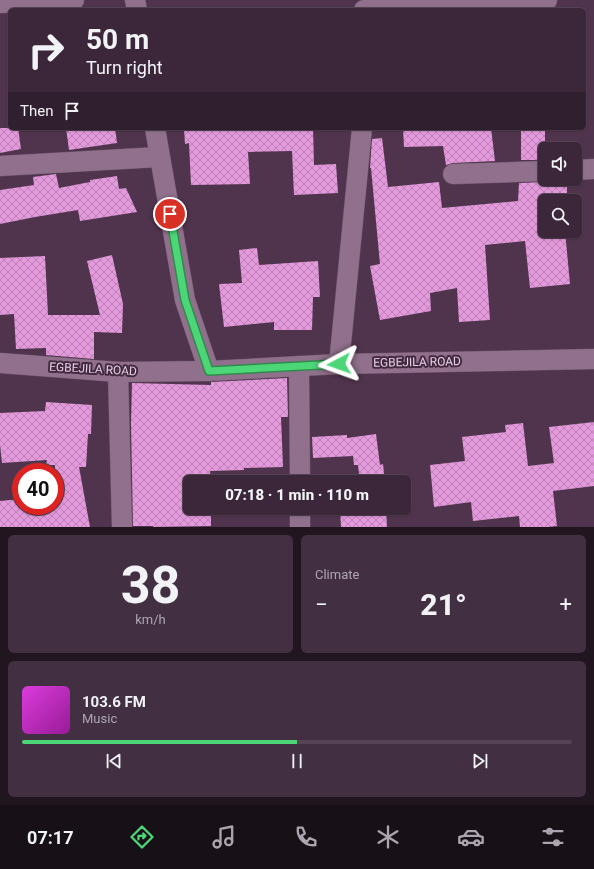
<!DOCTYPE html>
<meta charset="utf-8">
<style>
:root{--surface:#3c273a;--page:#432f42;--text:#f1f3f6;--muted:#aca5af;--line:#554454;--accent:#4cd677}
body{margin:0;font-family:Roboto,sans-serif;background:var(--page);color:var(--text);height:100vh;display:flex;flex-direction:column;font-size:15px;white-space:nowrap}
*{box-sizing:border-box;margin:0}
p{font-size:13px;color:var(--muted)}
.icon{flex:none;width:22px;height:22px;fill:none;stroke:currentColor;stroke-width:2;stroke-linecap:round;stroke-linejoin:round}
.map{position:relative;height:527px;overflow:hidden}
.details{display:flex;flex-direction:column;gap:8px;padding:8px;background:#211520;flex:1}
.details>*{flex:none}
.guide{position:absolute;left:8px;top:8px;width:578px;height:122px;border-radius:6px;box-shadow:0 1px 3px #0004,0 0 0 1px var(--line);background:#3c273a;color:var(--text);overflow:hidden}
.tools{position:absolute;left:538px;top:142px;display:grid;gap:8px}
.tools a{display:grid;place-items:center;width:44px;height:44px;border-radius:6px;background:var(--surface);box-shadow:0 1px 3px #0004,0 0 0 1px var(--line);font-size:20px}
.speed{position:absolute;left:12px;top:463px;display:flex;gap:8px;font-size:20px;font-weight:700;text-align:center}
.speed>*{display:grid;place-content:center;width:52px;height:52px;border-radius:50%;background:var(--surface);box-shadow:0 1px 3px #0004,0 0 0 1px var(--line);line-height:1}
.speed .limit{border:6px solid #d22;background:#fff;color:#111}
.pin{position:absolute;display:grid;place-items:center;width:34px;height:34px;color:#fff;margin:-17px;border:2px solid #fff;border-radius:50%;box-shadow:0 1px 4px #0007}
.me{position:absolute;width:44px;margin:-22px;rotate:266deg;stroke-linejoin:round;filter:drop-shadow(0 0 3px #0008)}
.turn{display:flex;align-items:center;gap:14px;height:84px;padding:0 12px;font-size:18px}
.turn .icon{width:52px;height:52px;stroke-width:2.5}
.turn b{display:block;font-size:28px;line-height:34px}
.then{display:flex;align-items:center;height:38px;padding:0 12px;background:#0003;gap:8px;font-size:15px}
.big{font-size:30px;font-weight:800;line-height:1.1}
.details .tile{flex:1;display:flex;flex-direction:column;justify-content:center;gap:6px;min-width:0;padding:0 14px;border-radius:6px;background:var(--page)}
.details .dial{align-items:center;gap:0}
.dial b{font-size:52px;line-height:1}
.song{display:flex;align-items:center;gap:12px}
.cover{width:48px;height:48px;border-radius:6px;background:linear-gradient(135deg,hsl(300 70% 55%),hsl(300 70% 35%))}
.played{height:4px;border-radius:2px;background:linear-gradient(90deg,var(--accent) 50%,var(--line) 50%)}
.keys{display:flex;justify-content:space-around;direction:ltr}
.heat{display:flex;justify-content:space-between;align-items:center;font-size:22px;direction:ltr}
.details .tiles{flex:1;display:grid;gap:8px;grid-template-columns:1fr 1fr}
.tile:last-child{grid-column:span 2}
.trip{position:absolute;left:183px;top:475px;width:228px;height:40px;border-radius:6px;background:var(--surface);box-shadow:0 1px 3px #0004,0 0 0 1px var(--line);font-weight:800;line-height:40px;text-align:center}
.tabs{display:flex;height:64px;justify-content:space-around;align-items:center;background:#181017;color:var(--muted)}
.tabs .icon{width:28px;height:28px}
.tabs .active{color:var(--accent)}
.tabs b{font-size:18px;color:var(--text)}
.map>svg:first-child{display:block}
.building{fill:url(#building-cross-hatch)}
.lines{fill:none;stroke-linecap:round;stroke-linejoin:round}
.minor-casing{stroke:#6a5267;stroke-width:21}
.minor{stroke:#90708c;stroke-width:20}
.route-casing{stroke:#318b4d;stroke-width:10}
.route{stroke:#4cd677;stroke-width:7}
.labels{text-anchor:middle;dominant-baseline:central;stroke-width:4;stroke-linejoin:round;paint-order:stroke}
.street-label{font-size:12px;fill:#e4d2e2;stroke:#452942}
</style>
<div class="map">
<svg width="594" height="527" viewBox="0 0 594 527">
<defs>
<pattern id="building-cross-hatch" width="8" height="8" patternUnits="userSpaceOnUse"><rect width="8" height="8" fill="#e399dc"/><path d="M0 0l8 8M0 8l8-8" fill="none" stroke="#bb82b6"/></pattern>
</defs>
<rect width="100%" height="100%" fill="#50344d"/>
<!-- building -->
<g class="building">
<path d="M0,128H18L21,149L0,153Z"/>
<path d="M66,128H115L117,143L69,150Z"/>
<path d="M184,128H313L314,165L336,164L338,193L294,195L292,151L248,152L250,184L191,185L189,143L185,144Z"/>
<path d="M403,128H491L495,161L453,163L446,165L443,146L404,147Z"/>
<rect x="521" y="128" width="24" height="32"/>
<path d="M382,138L388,187L439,182L442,208L518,201L519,183L545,182L551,181H567V199H545V231H565L570,284L530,288L525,241L485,245L490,320L459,322L457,288L430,293L431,311L380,320L370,266L380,264L371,168H370L372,139Z"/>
<path d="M56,174L59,188L90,182V180L117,176L119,189L126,188L137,212L80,221L78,210L35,217L0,224V190L34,185L33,177Z"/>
<path d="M257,248L259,265L318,261L320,297H313L312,330H274V322L224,327L219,284L242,283L239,250Z"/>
<path d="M112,255L123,304L122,333L94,332V359L46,355V348L16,349L14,314L0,315V258L45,256L48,315H100L87,261Z"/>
<path d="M287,378L288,417H281L283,467L244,468V470L210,471L211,482H190V512L211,511V526L153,527V526H133L131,423L132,383L211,385V382Z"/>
<path d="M46,402L92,405L91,434H88L86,467H79L90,527H0V501L21,499V506H55V465H46L47,460L2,463L0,445V413L45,411Z"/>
<path d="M594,422V486L553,491L557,526L548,527H520L519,516L473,521L471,502L434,507L430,465L465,461L462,437L506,432L505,425L523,423L528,466L554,463L549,427Z"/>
<path d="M376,434L380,465L383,464L385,482H360L358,465H354L353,456L313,458L312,437L347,435V438Z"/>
<path d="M340,508H386L387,527H341Z"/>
</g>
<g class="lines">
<defs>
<g id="minor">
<path d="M135,0L137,10"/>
<path d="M0,3L74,0"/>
<path d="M364,10L547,0"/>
<path d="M155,128L185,300L209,371"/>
<path d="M0,166L159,157"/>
<path d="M575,170L594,169"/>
<path d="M453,174L545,171"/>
<path d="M0,363L118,372L209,371L339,364L594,359"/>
<path d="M339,364L362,128"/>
<path d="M299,366L300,482"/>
<path d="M118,372L122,527"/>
<path d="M300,508V527"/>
</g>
</defs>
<!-- minor casing -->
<use href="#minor" class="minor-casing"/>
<!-- minor -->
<use href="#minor" class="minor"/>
</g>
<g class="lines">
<defs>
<path id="route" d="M170,214L185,300L209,371L339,364"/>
</defs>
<!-- route casing -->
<use href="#route" class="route-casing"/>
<!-- route -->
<use href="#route" class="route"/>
</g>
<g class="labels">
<!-- street labels -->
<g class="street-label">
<text transform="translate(417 362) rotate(-1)">EGBEJILA ROAD</text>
<text transform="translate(93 369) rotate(3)">EGBEJILA ROAD</text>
</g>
</g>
</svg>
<div class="tools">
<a><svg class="icon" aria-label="sound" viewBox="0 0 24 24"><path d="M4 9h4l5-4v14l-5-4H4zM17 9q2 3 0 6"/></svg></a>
<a><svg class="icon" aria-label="search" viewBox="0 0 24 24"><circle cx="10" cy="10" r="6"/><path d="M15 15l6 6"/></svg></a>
</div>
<div class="speed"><div class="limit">40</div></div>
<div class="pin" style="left:170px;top:214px;background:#d93025"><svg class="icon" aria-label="arrive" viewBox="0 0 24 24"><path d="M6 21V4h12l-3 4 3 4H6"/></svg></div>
<svg class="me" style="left:339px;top:364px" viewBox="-20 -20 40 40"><path d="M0-17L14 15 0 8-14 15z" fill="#4cd677" stroke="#fff" stroke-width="4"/></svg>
<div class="trip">07:18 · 1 min · 110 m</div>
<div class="guide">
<div class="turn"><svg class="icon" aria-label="right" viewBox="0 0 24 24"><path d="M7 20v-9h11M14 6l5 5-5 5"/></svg><div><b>50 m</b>Turn right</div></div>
<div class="then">Then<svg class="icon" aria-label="arrive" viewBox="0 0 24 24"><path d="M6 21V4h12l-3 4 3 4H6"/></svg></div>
</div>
</div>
<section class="details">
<div class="tiles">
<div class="tile dial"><b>38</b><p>km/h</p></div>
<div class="tile"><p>Climate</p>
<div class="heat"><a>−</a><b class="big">21°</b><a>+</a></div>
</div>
<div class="tile">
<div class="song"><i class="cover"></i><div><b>103.6 FM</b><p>Music</p></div></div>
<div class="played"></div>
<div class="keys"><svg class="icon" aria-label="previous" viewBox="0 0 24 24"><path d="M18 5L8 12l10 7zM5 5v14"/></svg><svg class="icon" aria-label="pause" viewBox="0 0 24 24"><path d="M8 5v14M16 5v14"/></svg><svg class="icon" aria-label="next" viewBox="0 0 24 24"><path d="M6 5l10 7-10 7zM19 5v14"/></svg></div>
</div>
</div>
</section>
<nav class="tabs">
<b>07:17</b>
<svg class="icon active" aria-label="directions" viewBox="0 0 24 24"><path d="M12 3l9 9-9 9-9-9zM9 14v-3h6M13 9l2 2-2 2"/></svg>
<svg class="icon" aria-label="music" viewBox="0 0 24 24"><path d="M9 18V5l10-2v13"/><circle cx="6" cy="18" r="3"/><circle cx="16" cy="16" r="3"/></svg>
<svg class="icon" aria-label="phone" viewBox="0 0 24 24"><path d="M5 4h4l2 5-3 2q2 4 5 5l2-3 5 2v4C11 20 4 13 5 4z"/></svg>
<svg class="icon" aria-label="climate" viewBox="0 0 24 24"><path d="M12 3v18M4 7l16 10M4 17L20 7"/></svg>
<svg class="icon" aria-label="car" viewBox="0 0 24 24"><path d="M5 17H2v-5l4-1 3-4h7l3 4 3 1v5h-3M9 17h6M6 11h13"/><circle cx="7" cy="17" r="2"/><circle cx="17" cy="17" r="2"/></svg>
<svg class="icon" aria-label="filters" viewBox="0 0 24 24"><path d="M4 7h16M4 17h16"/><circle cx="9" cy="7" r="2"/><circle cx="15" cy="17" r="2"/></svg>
</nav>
